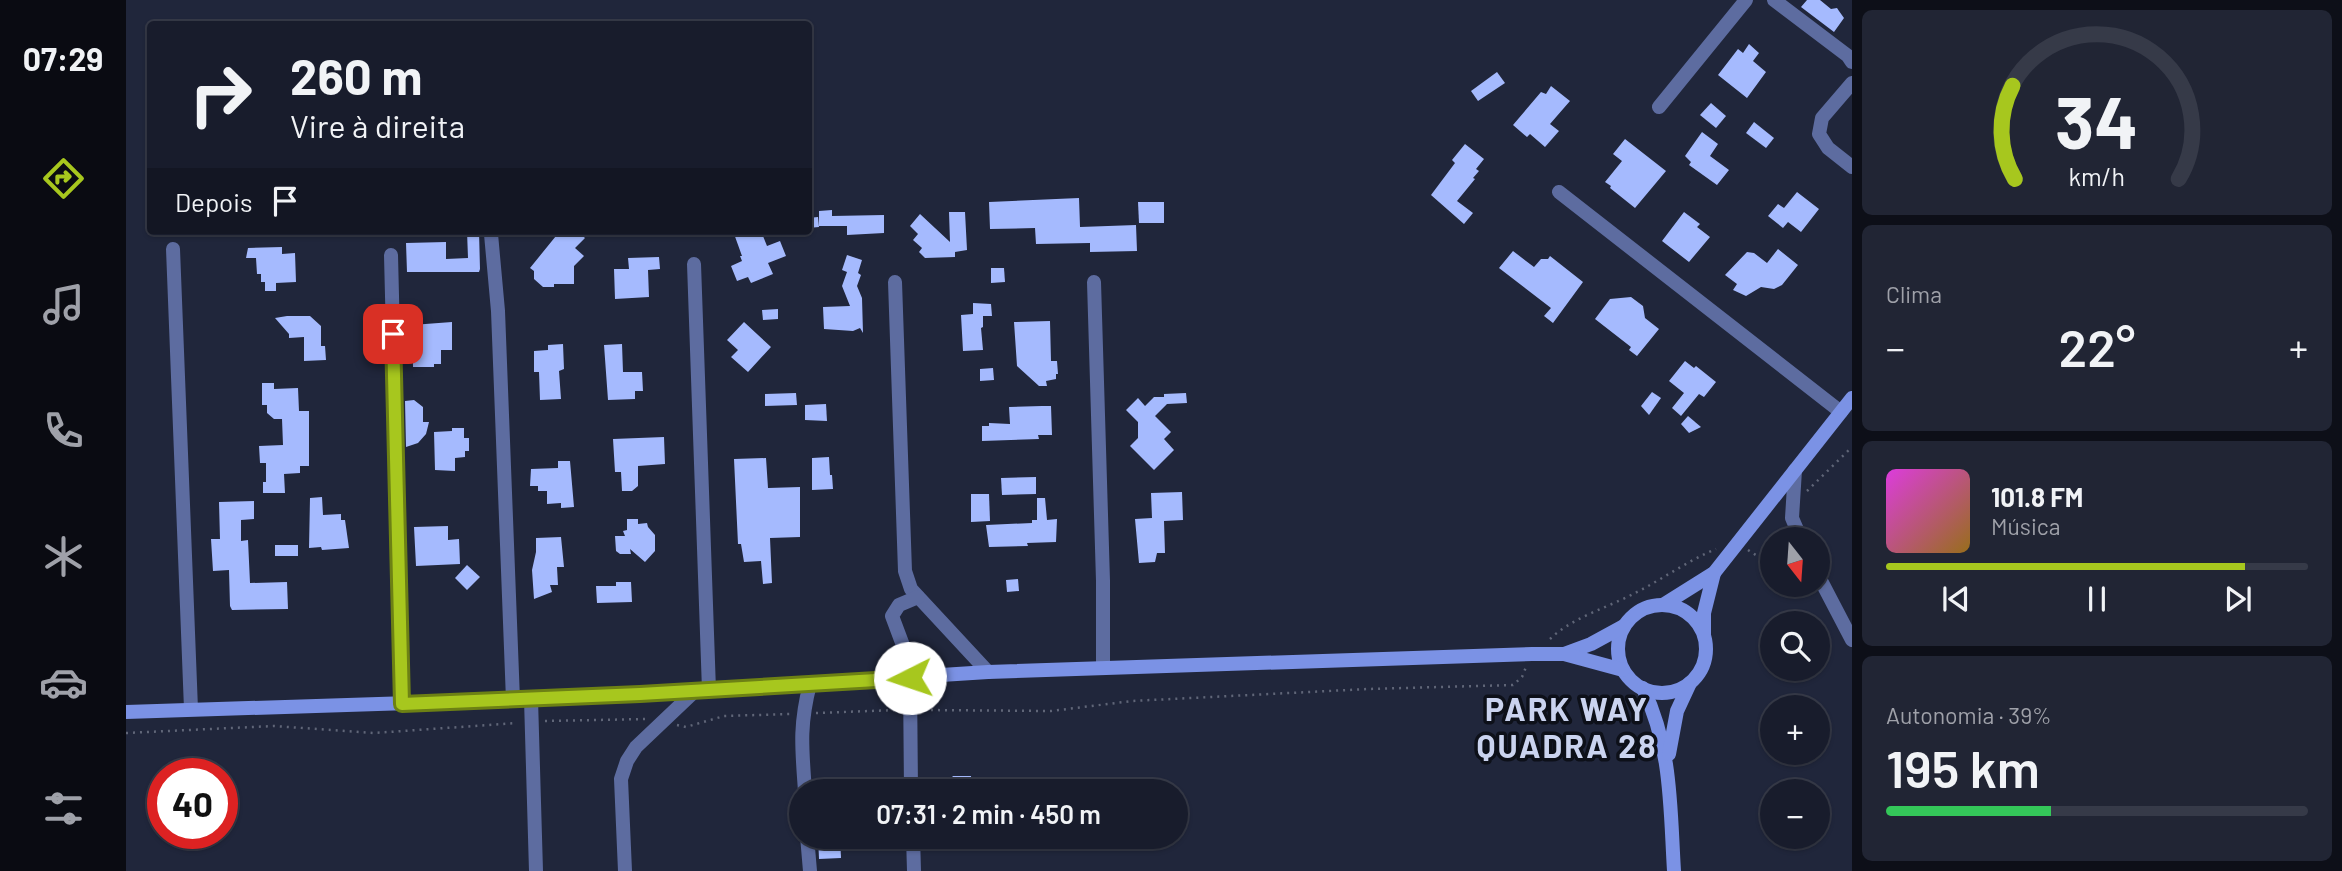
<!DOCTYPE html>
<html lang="pt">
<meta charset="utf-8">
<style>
:root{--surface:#181c2c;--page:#212534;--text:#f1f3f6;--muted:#9fa1a9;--line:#363a48;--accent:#a7c71e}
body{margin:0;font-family:Barlow,sans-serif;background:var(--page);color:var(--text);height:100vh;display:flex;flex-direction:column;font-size:26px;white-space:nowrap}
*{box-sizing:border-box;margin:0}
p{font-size:23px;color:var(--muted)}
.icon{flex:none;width:38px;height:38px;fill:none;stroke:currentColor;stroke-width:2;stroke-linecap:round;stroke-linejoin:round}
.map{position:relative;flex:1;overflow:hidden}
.side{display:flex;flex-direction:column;gap:10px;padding:10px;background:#0d0f18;width:490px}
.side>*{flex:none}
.banner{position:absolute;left:21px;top:21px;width:665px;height:214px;border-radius:7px;box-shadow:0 2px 5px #0004,0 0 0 2px var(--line);background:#181c2c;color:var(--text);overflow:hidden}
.needle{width:46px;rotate:163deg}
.tools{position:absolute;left:1634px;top:527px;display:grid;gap:14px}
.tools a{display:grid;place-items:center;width:70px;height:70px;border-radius:50%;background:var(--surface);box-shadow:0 2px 5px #0004,0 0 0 2px var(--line);font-size:35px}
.speed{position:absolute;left:21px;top:758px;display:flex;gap:14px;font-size:35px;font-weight:700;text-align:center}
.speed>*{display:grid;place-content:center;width:91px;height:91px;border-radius:50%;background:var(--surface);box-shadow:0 2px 5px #0004,0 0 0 2px var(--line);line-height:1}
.speed .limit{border:10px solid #d22;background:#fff;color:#111}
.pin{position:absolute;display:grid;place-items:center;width:60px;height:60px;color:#fff;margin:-30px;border-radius:14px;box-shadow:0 4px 10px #0006}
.me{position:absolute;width:77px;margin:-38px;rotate:266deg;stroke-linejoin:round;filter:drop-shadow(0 0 5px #0008)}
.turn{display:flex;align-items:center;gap:24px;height:147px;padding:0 28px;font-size:32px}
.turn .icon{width:91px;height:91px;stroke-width:2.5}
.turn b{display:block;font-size:49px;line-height:60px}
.then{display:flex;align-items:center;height:66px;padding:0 28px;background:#0003;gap:14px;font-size:26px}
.big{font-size:52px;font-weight:600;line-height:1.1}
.side .widget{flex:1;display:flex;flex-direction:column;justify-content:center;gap:10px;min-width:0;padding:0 24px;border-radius:10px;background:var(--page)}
.side .dial{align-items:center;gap:0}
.dial svg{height:182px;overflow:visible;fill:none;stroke:var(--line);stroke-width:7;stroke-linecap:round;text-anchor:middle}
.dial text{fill:var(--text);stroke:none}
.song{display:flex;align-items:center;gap:21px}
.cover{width:84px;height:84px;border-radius:10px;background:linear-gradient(135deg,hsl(300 70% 55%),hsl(40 70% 35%))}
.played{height:7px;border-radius:4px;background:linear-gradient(90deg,var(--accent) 85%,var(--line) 85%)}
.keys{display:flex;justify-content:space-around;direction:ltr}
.heat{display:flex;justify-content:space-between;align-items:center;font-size:38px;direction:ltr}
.charge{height:10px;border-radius:5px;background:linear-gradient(90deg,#34c759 39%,var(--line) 0)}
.trip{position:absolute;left:663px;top:779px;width:399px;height:70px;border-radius:35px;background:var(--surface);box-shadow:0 2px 5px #0004,0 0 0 2px var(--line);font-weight:600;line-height:70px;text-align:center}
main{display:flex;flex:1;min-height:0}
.menu{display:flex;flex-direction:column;width:126px;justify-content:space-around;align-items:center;background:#0a0b12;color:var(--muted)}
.menu .icon{width:49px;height:49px}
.menu .selected{color:var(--accent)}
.menu b{font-size:32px;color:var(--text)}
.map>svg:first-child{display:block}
.building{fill:#a5bafe}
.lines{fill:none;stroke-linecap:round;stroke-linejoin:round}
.path{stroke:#606678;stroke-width:2.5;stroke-dasharray:2 5;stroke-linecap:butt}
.street{stroke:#5d6ca0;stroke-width:14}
.secondary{stroke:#7b92e5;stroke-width:14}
.route-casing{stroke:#6d8114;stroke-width:18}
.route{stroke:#a7c71e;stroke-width:12}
.labels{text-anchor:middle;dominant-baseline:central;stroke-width:7;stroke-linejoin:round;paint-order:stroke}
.district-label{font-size:32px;font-weight:bold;letter-spacing:2px;fill:#cad3ef;stroke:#0d1019}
</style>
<main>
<nav class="menu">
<b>07:29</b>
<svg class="icon selected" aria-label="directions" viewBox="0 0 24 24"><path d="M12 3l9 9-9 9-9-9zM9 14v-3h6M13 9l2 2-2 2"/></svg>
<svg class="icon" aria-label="music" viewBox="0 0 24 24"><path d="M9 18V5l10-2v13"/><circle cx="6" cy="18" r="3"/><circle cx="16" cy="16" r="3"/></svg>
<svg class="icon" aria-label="phone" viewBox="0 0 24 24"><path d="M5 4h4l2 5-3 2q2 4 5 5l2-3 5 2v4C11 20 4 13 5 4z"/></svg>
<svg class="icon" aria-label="climate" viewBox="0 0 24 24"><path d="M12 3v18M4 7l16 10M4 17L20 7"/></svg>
<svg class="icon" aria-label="car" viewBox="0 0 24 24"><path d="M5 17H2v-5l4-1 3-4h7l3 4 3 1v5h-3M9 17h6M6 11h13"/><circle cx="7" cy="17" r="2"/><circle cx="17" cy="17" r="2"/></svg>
<svg class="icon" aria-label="filters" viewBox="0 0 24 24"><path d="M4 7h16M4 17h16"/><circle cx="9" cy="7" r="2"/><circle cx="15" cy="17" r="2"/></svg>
</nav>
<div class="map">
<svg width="1726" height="871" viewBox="0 0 1726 871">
<rect width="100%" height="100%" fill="#20263b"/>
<!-- building -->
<g class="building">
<path d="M1681,0H1694L1705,9L1711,8L1713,11L1718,18L1708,32L1675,7Z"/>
<path d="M1623,44L1633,53L1627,61L1640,72L1621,98L1592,75L1612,49L1617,53Z"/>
<path d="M1371,72L1379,83L1352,101L1345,91Z"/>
<path d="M1425,86L1444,101L1424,124L1433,131L1419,147L1404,134L1401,137L1387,125L1415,92L1420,94Z"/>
<path d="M1585,103L1600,116L1590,128L1574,115Z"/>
<path d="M1628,122L1648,138L1640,148L1620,133Z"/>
<path d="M1576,132L1592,144L1584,156L1603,170L1591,185L1563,165L1565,162L1559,156Z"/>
<path d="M1499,139L1540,171L1509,208L1484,188L1485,186L1479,182L1496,161L1487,154Z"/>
<path d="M1339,144L1358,159L1350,169L1353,171L1347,178L1349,179L1331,201L1347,213L1338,224L1305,195L1329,163L1326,160Z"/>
<path d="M1671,192L1693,209L1675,232L1662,222L1657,228L1642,216L1652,204L1658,208Z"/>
<path d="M953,198L954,227L1010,225L1011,251L964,252V243L910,244L909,228L864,229L863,202Z"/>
<path d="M1012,202H1038V223H1013Z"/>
<path d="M706,210V216L758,215V233L721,235V226H693V211Z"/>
<path d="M823,212H839L841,250L829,252V257L799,258L793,252L796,248L787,240L792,234L784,226L794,214L824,242Z"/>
<path d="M1558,212L1574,224L1571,227L1584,237L1563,262L1536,241Z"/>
<path d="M692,217L693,227L682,228V218Z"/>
<path d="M341,231H353L354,269L353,272H281L280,243L320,242V259L342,258Z"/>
<path d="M434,231H452L459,238L449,248L458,256L448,266V284H428V287H417L408,279V271L404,268Z"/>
<path d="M607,231H635L641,246L654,241L660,256L642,263L647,274L625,283L622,277L611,281L605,266L616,261L614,256H616Z"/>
<path d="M156,247V254L169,253L170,282L150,283V291H139V282H135V274H131L130,258H120L122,248Z"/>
<path d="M1652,249L1672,265L1656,285L1648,289L1635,287L1620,296L1607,290L1611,284L1599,275L1621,252L1628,253L1641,263Z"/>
<path d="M1387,251L1408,267L1415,259H1422L1424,256L1457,282L1427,323L1418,316L1425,308L1373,268Z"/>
<path d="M721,255L736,260L732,273L735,275L731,286L736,298L737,333L734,328L727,331L698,329L697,307L724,306L716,286L721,272L716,270Z"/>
<path d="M533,257L534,269L522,270L523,297L489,299L488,269H503L502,258Z"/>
<path d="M865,268H878L879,282L865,283Z"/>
<path d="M1505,297L1517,306L1519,318L1533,329L1511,356L1503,350L1505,347L1469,319L1484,299Z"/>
<path d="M847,303L865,304L866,316H857V327L855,328L857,350L837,351L835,315L847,314Z"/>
<path d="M652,309V319L637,320L636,310Z"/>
<path d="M161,316H184L195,326V346H199L200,360L178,361V337L163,338V334L149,318Z"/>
<path d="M924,321L925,361H931L932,374H930V379L920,381L921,386H913L891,366L888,322Z"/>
<path d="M326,322V350H315V364H308V367H287L286,325Z"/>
<path d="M618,322L645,347L622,372L605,357L612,350L601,340Z"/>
<path d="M437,344L438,369L433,371L435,399L414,400L413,372H408V351L422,350V345Z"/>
<path d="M496,344L497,372H516L517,391H509V399L482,400L478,345Z"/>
<path d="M1559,361L1568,368L1570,366L1590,382L1578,397L1573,394L1555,416L1546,408L1558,393L1543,381Z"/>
<path d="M867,368L868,380L854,381V369Z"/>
<path d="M136,383H148V389L172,388L173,411H183V466H174V473L158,474L159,493H137V482H140V463H134L133,446L157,445L156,419H148L141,413V405H136Z"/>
<path d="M1526,392L1535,398L1523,415L1515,406Z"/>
<path d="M670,393L671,405L639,406V394Z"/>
<path d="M1060,393L1061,403L1041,404L1029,416L1045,432L1038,439L1048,450L1028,470L1004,446L1012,438V422L1000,410L1012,398L1019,406L1028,397H1038V394Z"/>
<path d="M288,400L297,407V422H303L300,434L292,443L280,447L279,401Z"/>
<path d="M700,404L701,421L679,420V405Z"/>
<path d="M916,406H925L926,435H912L913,439L856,441V426H863V423L884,424L883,407Z"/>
<path d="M1562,416L1575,427L1563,433L1555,424Z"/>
<path d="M326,428H338V438H343V451H339V457L329,458V471L309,470L308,432L326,431Z"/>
<path d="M538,437L539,464L512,466V486L506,491H496L495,472H489L487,439Z"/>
<path d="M703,457L704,475H706L707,489L686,490V458Z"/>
<path d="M640,458L642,488L674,487V537L644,538L646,583L637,584L635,561L618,562L615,544H612L608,459Z"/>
<path d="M432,461H444L448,507L435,508V503L421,504V491H412V486H404L405,469L432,468Z"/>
<path d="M910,477V494L876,495L875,478Z"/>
<path d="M1056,492L1057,520L1038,521L1039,553H1031L1029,562L1013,563L1009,519L1026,518L1025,493Z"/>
<path d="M845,494H863L864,521L845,522Z"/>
<path d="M196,497L197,515L215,514V520H219L223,548L196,550L195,547L183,548L184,498Z"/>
<path d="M911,498H919L921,520L931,519L930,542L901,543L902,546L863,547L860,525L906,523V520H911Z"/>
<path d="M128,501V519L115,520V541L122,540L124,583L161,582L162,609L106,610L104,606L103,570L87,571L85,539H94L93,502Z"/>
<path d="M501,519H512V524L521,523L522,527L529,535V551L519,562L504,549L505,554H494L490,551L489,536H499L497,531L501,530Z"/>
<path d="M322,526V540L333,539L334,564L290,566L288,527Z"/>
<path d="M435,537L438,567H431L432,585H424L426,592L408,599L406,570L410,552V538Z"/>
<rect x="149" y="545" width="23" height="11"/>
<path d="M341,565L354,577L341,590L329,578Z"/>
<path d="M892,579L893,591L881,592L880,580Z"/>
<path d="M490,582H505L506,602L471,603L470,586H490Z"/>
<path d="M827,776H845L846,791H828L821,783Z"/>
<path d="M692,836H714L715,858L693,859Z"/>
</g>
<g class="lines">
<!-- path -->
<g class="path">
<path d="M1681,491L1726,447"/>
<path d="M1622,550L1636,559L1647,551"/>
<path d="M1424,639C1447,617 1481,608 1509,593C1537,579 1561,561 1590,549"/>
<path d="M798,710L925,711L1006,701L1242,689L1387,685L1396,677L1400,667"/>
<path d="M690,713L770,710"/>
<path d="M419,721L521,719"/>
<path d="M551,725L560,727L598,716L665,714"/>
<path d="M0,733L148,726L248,733L391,723"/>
</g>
<!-- street -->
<g class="street">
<path d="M1648,0L1722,56L1726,62"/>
<path d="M1726,83L1696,118L1693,134L1702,148L1726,167"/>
<path d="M1533,107L1620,0"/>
<path d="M1433,192L1715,412"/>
<path d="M365,234L372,311L387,700"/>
<path d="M47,249L65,709"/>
<path d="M265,255L276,704"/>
<path d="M568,264L583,690"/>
<path d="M769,282L779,571L785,589L862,672"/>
<path d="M968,282L977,581V668"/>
<path d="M1669,470L1666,518L1675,539"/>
<path d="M1692,575L1726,640"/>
<path d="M405,699L410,871"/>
<path d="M679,791C676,749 673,726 684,684"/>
<path d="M785,791L784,678L778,648L766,616L773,605L792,597"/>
<path d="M681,836L684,871"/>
<path d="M787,836L788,871"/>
<path d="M499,871L495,779L501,761L510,747L569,691"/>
</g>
<!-- secondary -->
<g class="secondary">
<path d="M1537,605L1588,573L1726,398"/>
<circle cx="1536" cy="649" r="44"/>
<path d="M1578,634V613L1588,573"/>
<path d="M1438,654L1465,644L1498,626"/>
<path d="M1517,688C1546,749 1544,806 1548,871"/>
<path d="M0,712L405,699L583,690L862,672L1406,654H1438L1497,670"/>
<path d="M1543,754L1551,711L1564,683"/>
</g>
</g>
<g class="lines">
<defs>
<path id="route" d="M267,334L276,704L514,694L784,678"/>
</defs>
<!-- route casing -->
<use href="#route" class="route-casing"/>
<!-- route -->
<use href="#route" class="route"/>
</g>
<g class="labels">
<!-- district labels -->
<g class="district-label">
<text x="1441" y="708">PARK WAY<tspan x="1441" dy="37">QUADRA 28</tspan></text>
</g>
</g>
</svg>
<div class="tools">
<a><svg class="needle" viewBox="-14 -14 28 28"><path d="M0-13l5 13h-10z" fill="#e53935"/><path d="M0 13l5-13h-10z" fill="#9fa1a9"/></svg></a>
<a><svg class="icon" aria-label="search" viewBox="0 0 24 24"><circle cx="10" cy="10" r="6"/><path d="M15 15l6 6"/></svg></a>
<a>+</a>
<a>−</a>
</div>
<div class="speed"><div class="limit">40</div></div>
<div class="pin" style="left:267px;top:334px;background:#d93025"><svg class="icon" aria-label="arrive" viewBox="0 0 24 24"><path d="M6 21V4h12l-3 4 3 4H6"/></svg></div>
<svg class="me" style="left:784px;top:678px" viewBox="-20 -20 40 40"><circle r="19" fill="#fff"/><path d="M0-13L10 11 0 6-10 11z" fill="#a7c71e"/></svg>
<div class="trip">07:31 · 2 min · 450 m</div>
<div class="banner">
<div class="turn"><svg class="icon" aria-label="right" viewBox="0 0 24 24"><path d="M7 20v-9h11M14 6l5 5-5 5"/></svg><div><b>260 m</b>Vire à direita</div></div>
<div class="then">Depois<svg class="icon" aria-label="arrive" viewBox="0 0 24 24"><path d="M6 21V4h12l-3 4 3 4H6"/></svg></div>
</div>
</div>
<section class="side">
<div class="widget dial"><svg viewBox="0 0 100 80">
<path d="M14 69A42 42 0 1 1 86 69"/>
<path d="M14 69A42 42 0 0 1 13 28" stroke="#a7c71e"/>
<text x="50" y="56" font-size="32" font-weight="700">34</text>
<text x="50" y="72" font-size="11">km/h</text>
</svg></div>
<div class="widget"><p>Clima</p>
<div class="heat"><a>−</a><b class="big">22°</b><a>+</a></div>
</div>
<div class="widget">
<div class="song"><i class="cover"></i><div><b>101.8 FM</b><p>Música</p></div></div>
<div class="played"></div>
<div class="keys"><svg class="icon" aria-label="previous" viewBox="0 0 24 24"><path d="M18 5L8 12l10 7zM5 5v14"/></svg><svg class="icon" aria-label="pause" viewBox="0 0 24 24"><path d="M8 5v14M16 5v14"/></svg><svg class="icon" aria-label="next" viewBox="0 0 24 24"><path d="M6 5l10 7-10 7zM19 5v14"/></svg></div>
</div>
<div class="widget"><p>Autonomia · 39%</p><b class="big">195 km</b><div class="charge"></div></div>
</section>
</main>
